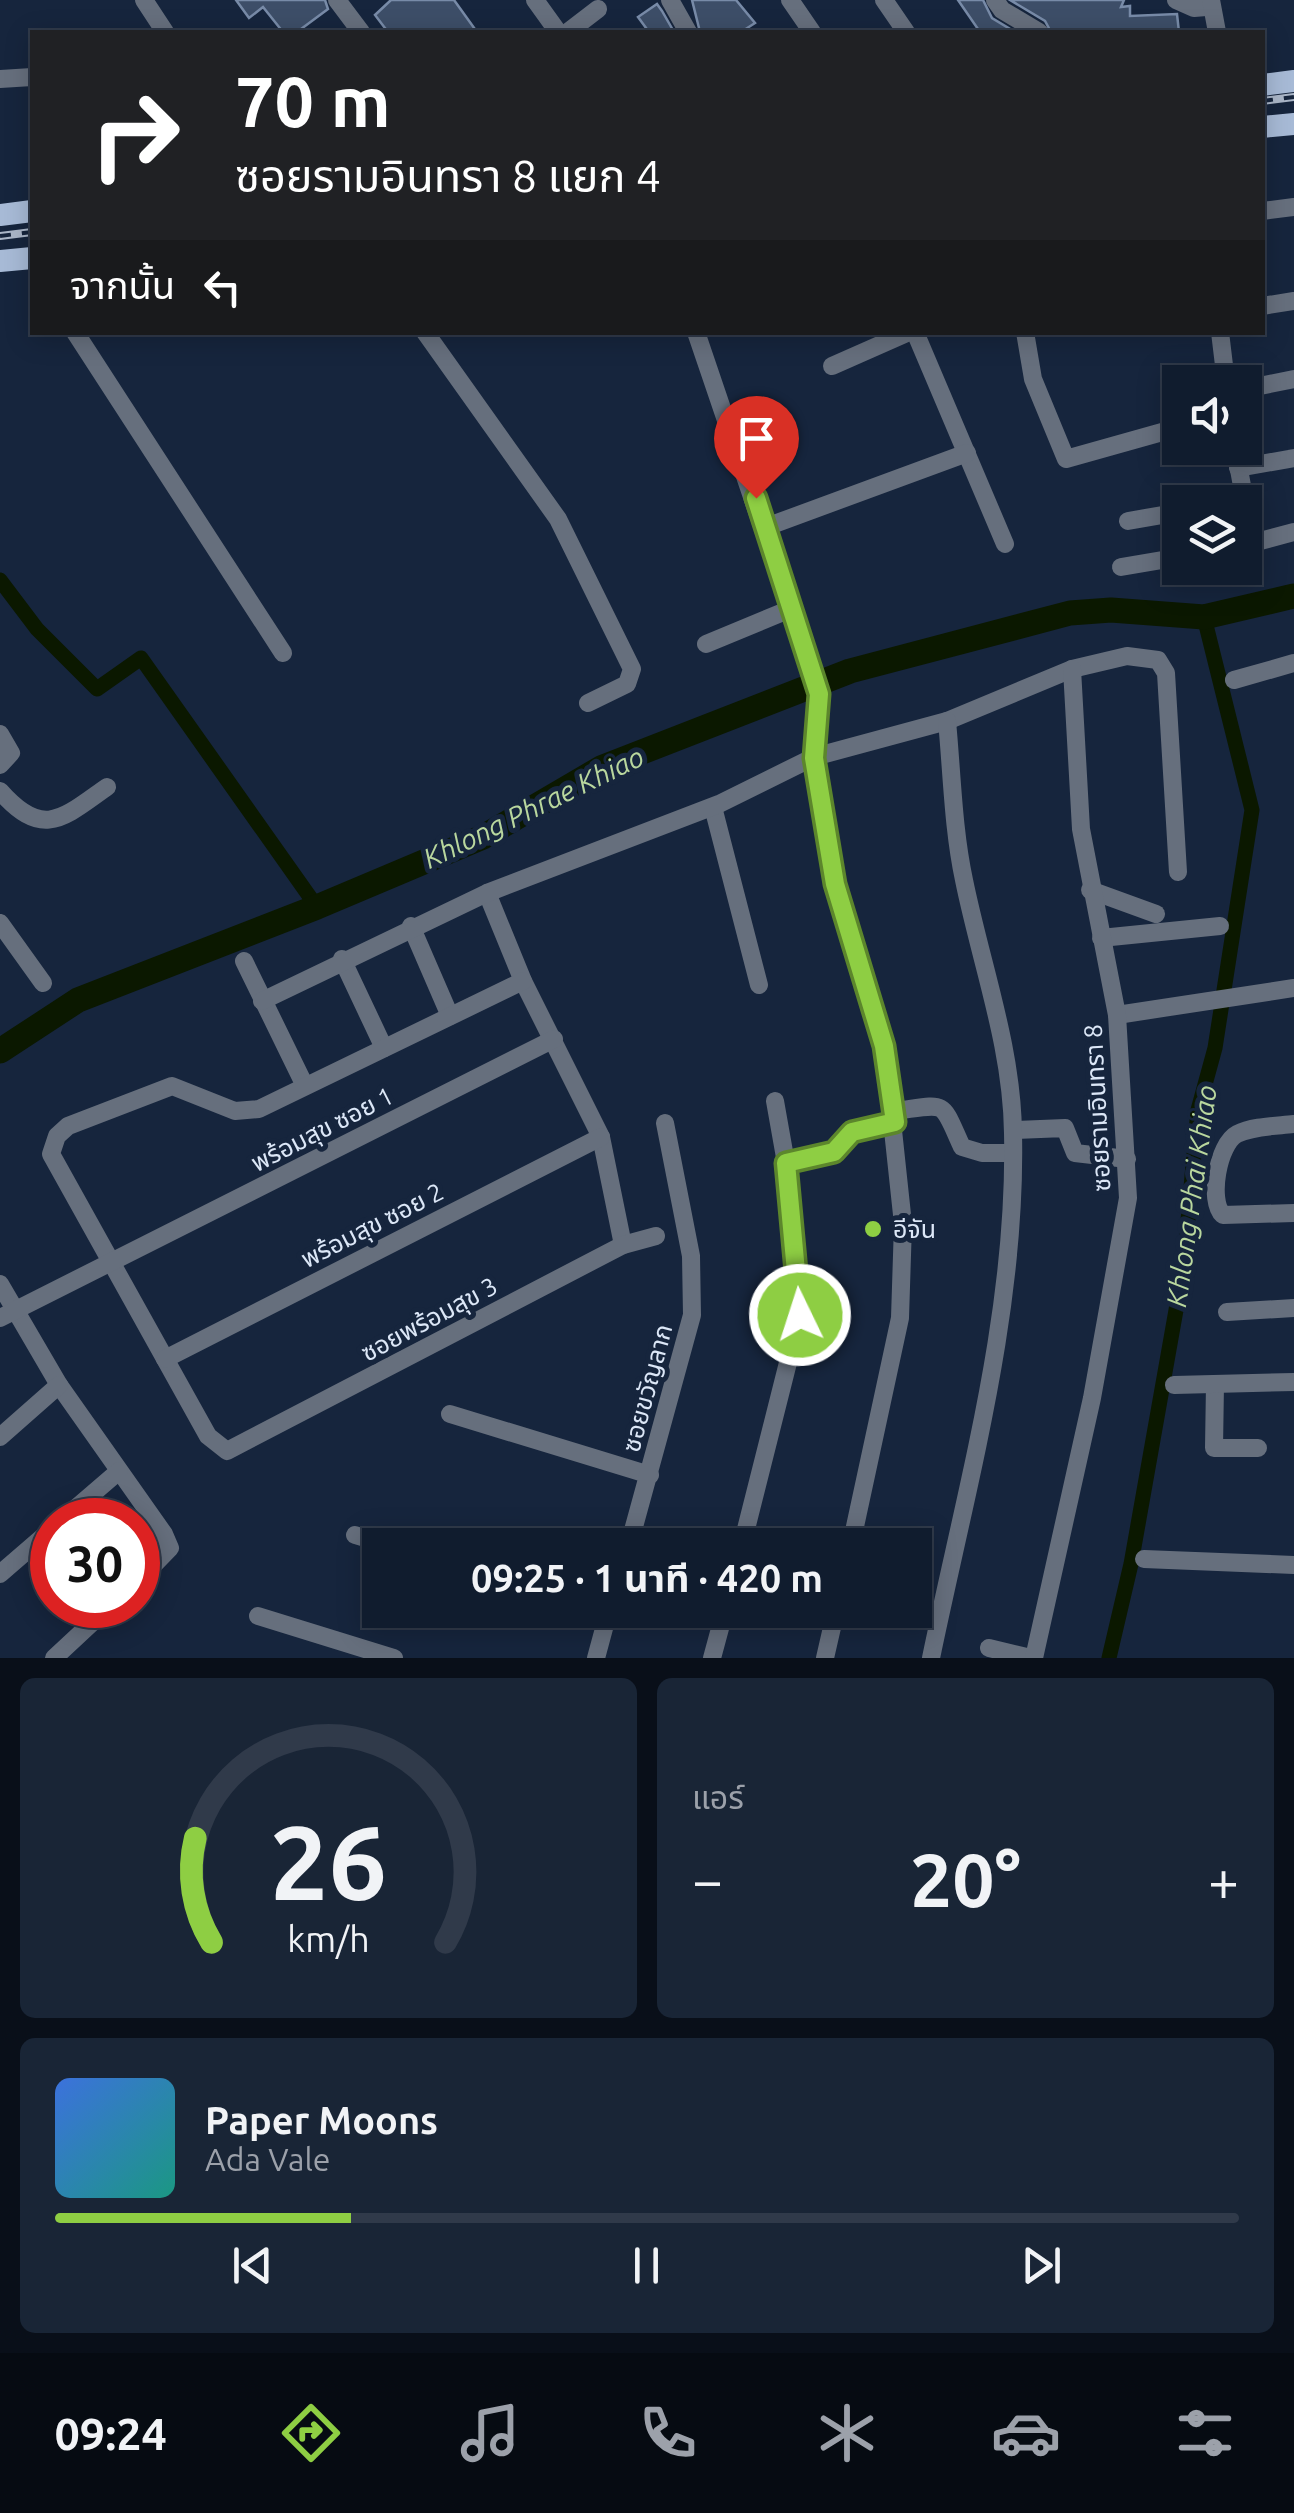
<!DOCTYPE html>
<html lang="th">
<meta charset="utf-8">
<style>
:root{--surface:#101c2e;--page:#192536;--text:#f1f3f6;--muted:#9ca1aa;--line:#303a4a;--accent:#8ece43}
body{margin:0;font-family:Ubuntu,"Noto Sans Thai",sans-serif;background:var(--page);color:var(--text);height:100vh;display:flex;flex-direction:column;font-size:38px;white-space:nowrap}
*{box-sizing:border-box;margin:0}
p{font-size:32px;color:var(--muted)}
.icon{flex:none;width:55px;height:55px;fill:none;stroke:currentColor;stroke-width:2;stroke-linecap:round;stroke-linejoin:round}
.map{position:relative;height:1658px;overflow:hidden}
.details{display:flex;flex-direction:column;gap:20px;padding:20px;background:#090f19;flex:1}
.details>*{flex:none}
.hud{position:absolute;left:30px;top:30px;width:1235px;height:305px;border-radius:0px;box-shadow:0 5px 25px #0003,0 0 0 2px var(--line);background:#202124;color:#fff;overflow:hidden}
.tools{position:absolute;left:1162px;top:365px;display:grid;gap:20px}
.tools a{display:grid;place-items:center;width:100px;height:100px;border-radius:0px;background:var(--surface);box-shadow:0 5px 25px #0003,0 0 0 2px var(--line);font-size:50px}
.speed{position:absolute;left:30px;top:1498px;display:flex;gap:20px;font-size:50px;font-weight:700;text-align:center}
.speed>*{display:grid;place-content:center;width:130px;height:130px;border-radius:50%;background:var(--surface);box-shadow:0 5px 25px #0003,0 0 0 2px var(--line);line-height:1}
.speed .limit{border:15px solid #d22;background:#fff;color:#111}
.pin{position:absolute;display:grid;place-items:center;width:85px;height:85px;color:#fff;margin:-102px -42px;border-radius:50% 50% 50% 0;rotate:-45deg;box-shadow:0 0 10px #0007}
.pin .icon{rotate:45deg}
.me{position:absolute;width:110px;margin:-55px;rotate:356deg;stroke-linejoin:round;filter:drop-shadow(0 0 8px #0008)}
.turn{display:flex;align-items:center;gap:35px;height:210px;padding:0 40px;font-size:45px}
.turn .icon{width:130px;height:130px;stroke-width:2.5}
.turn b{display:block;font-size:70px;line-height:85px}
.then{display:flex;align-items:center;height:95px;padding:0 40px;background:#0003;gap:20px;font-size:38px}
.big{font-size:75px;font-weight:700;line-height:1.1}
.details .widget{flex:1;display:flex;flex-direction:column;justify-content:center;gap:15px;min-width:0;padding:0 35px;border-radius:15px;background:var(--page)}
.details .dial{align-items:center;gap:0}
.dial svg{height:260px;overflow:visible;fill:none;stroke:var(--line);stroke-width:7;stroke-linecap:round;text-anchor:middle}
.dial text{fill:var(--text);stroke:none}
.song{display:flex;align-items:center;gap:30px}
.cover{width:120px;height:120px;border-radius:15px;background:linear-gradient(135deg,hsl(220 70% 55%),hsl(170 70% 35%))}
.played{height:10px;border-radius:5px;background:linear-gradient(90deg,var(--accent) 25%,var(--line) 25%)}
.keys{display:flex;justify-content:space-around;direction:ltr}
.heat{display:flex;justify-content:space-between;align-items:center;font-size:55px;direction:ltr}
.details .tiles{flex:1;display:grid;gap:20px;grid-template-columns:1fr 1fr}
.widget:last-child{grid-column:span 2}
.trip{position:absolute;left:362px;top:1528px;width:570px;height:100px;border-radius:0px;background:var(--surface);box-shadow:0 5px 25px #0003,0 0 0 2px var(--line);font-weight:700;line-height:100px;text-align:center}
.tab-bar{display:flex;height:160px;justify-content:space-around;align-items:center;background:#060b12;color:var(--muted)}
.tab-bar .icon{width:70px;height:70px}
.tab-bar .current{color:var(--accent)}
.tab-bar b{font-size:45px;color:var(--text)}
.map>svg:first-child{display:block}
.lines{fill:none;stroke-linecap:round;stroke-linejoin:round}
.canal{stroke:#0b1800;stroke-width:15}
.river{stroke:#0b1800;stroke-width:25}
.building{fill:#3d4e68;stroke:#788ba8;stroke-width:2.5}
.minor{stroke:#666f7d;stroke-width:18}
.major{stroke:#a7bad6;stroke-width:22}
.rail-casing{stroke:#aab6c8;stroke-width:8}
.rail{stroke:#16253d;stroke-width:4;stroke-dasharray:11;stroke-linecap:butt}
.route-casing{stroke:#5c862c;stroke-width:25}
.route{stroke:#8ece43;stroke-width:18}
.poi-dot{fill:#8ece43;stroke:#16253d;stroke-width:4}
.labels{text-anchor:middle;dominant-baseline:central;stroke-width:10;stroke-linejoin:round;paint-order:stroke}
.street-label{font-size:25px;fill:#dce7f7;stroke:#16253d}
.poi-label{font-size:25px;fill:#dce7f7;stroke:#16253d;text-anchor:start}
.water-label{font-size:28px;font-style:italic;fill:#b9d79e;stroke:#16253d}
</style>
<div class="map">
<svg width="1294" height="1658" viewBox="0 0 1294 1658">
<rect width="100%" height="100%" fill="#16253d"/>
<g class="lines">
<!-- canal -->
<g class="canal">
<path d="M0,580L37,629L97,689L141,658L317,907"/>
<path d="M1109,1658L1131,1564L1184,1265L1198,1110L1215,1048L1252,810L1204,617"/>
</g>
<!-- river -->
<path class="river" d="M0,1051L78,1000L317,907L483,837L601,768L850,671L1070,613L1111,610L1204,617L1294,596"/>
</g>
<!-- building -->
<g class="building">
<path d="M236,0H325L328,9L297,32H283L263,7L249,18Z"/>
<path d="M391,0H454L477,32H388L375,15Z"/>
<path d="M692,0H736L755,23L741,32H700Z"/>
<path d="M958,0H983L992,18L1015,32H980Z"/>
<path d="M1010,0H1124L1121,7L1130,6V16L1177,14L1179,32H1051L1045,21Z"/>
<path d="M657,4L662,11L674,32H649L638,17Z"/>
</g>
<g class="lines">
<!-- minor -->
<g class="minor">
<path d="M144,0L165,32"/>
<path d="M337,0L361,32"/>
<path d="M535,0L558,32"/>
<path d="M670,0L688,32"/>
<path d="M790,0L812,32"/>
<path d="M884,0L906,32"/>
<path d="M995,0L1002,10L1039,32"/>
<path d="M1176,0L1194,8L1206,7L1209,0"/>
<path d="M1211,0L1217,32"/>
<path d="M568,32L598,9"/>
<path d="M0,79L32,77"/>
<path d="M1262,211L1294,207"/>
<path d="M1262,306L1294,301"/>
<path d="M75,332L283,653"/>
<path d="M425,332L558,519L632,669L627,684L588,703"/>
<path d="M696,332L819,694L814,757L835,884L884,1046L903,1224L900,1318L851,1545"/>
<path d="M915,332L1005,544"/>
<path d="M1025,332L1033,379L1066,459L1180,427"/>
<path d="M1220,332L1226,382"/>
<path d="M832,366L909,332"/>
<path d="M1245,389L1294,379"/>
<path d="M1235,448L1245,502"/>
<path d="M1238,468L1294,458"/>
<path d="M1245,503L1249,544"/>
<path d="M1128,521L1180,512"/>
<path d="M766,527L967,453"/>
<path d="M1245,545L1294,532"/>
<path d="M1121,567L1180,557"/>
<path d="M706,644L793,608"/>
<path d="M1234,680L1294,663"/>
<path d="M0,734L11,753L0,765"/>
<path d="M0,791C43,840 63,818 107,787"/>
<path d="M713,807L759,985"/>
<path d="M1090,890L1156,914"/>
<path d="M487,893L523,981L601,1137L623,1245"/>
<path d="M0,923L43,983"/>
<path d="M411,926L450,1016"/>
<path d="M1101,938L1220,926"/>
<path d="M342,959L384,1048"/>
<path d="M244,961L305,1086"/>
<path d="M523,981L259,1109L235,1111L172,1086L68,1126L57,1136L51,1154L208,1436L227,1451L623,1245L656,1236"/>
<path d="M262,1001L487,893L719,804L814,757L947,721L1072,669L1127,656L1158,660L1166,673L1178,872"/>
<path d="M1117,1015L1294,988"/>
<path d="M894,1111C949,1104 940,1099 962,1147L982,1153H1013"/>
<path d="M1294,1124C1277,1126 1253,1126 1237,1134C1218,1144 1208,1201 1223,1215L1294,1213"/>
<path d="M1013,1130L1065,1128L1075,1153L1127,1159"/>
<path d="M786,1163L833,1152L852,1132L895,1122"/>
<path d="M0,1284L59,1385L164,1534L170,1548L138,1581"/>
<path d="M1227,1312L1294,1308"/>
<path d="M0,1318L554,1039"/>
<path d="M165,1359L601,1137"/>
<path d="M1215,1384L1214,1448H1258"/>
<path d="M1174,1385L1294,1382"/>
<path d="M450,1414L650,1475"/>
<path d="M0,1437L59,1385"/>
<path d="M62,1520L119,1471"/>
<path d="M355,1535L388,1545"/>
<path d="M519,1542L529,1545"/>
<path d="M629,1545L692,1315L691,1256L665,1123"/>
<path d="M742,1545L800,1315L786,1163L775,1101"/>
<path d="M1144,1559L1294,1565"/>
<path d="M0,1574L52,1529"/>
<path d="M627,1610L668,1618L679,1610"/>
<path d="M258,1616L394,1658"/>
<path d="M989,1648L1031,1658"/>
<path d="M54,1658L111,1605"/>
<path d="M596,1658L609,1610"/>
<path d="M712,1658L725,1610"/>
<path d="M825,1658L836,1610"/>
<path d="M931,1658C967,1484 1017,1312 1013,1133C1012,1046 981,964 964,880C953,829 952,773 947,721"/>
<path d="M1034,1658L1092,1398L1128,1198L1117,1015L1081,829L1072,669"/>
</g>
<!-- major -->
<g class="major">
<path d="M1262,85L1294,81"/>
<path d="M1262,127L1294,124"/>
<path d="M0,215L32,211"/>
<path d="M0,261L32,258"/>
</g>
<defs>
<g id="rail">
<path d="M1262,101L1294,97"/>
<path d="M0,236L32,232"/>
</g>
</defs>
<!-- rail casing -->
<use href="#rail" class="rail-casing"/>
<!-- rail -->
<use href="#rail" class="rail"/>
</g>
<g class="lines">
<defs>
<path id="route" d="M756,498L819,694L814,758L835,884L884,1046L895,1122L852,1132L834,1152L786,1163L800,1315"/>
</defs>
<!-- route casing -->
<use href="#route" class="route-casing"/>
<!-- route -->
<use href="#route" class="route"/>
</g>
<!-- markers -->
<circle class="poi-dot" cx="873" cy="1229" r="10"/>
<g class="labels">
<!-- street labels -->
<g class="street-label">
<text transform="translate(1097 1108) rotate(-93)">ซอยรามอินทรา 8</text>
<text transform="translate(322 1129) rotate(-27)">พร้อมสุข ซอย 1</text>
<text transform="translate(372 1225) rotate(-27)">พร้อมสุข ซอย 2</text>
<text transform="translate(429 1319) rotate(-28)">ซอยพร้อมสุข 3</text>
<text transform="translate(647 1388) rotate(-75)">ซอยขวัญลาก</text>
</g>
<!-- poi labels -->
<g class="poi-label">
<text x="893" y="1229">อีจัน</text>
</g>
<!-- water labels -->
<g class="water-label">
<text transform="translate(533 807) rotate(-26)">Khlong Phrae Khiao</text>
<text transform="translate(1191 1196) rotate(-82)">Khlong Phai Khiao</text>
</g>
</g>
</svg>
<div class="tools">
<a><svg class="icon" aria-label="sound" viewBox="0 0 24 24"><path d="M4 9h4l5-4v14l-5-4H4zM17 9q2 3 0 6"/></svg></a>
<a><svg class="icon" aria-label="layers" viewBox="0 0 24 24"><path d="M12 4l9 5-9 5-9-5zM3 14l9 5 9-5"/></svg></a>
</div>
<div class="speed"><div class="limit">30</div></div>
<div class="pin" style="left:756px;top:498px;background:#d93025"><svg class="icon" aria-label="arrive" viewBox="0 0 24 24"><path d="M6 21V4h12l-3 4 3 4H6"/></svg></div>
<svg class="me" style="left:800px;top:1315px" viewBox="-20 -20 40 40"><circle r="17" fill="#8ece43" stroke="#fff" stroke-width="3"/><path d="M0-11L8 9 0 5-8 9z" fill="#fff"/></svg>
<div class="trip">09:25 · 1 นาที · 420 m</div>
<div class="hud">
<div class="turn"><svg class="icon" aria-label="right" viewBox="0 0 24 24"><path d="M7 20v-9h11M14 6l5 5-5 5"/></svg><div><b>70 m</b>ซอยรามอินทรา 8 แยก 4</div></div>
<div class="then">จากนั้น<svg class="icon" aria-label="left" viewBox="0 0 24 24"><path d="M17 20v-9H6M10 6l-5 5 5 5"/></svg></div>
</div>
</div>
<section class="details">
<div class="tiles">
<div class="widget dial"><svg viewBox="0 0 100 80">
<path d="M14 69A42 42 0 1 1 86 69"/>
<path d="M14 69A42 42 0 0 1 9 37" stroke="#8ece43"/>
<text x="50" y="56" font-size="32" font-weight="700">26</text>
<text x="50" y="72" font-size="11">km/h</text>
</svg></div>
<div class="widget"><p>แอร์</p>
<div class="heat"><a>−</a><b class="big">20°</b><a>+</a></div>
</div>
<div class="widget">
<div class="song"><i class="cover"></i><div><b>Paper Moons</b><p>Ada Vale</p></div></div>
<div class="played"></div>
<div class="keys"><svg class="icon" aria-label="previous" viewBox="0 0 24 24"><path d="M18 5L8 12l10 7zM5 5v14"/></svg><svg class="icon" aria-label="pause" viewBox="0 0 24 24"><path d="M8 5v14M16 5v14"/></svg><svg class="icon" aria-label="next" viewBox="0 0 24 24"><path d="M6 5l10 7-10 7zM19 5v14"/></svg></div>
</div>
</div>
</section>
<nav class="tab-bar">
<b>09:24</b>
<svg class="icon current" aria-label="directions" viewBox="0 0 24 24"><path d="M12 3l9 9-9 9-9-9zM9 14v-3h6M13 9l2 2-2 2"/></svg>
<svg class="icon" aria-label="music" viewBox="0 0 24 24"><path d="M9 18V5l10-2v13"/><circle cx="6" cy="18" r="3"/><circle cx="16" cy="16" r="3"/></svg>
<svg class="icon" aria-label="phone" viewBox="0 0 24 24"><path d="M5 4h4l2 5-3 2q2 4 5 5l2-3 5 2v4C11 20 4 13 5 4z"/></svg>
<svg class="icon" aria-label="climate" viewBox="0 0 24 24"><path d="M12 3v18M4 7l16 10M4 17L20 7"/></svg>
<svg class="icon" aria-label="car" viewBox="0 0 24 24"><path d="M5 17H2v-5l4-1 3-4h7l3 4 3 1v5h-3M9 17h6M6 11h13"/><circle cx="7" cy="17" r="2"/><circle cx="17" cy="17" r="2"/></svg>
<svg class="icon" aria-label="filters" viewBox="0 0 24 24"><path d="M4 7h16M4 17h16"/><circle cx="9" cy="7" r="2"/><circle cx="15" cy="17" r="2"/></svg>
</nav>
